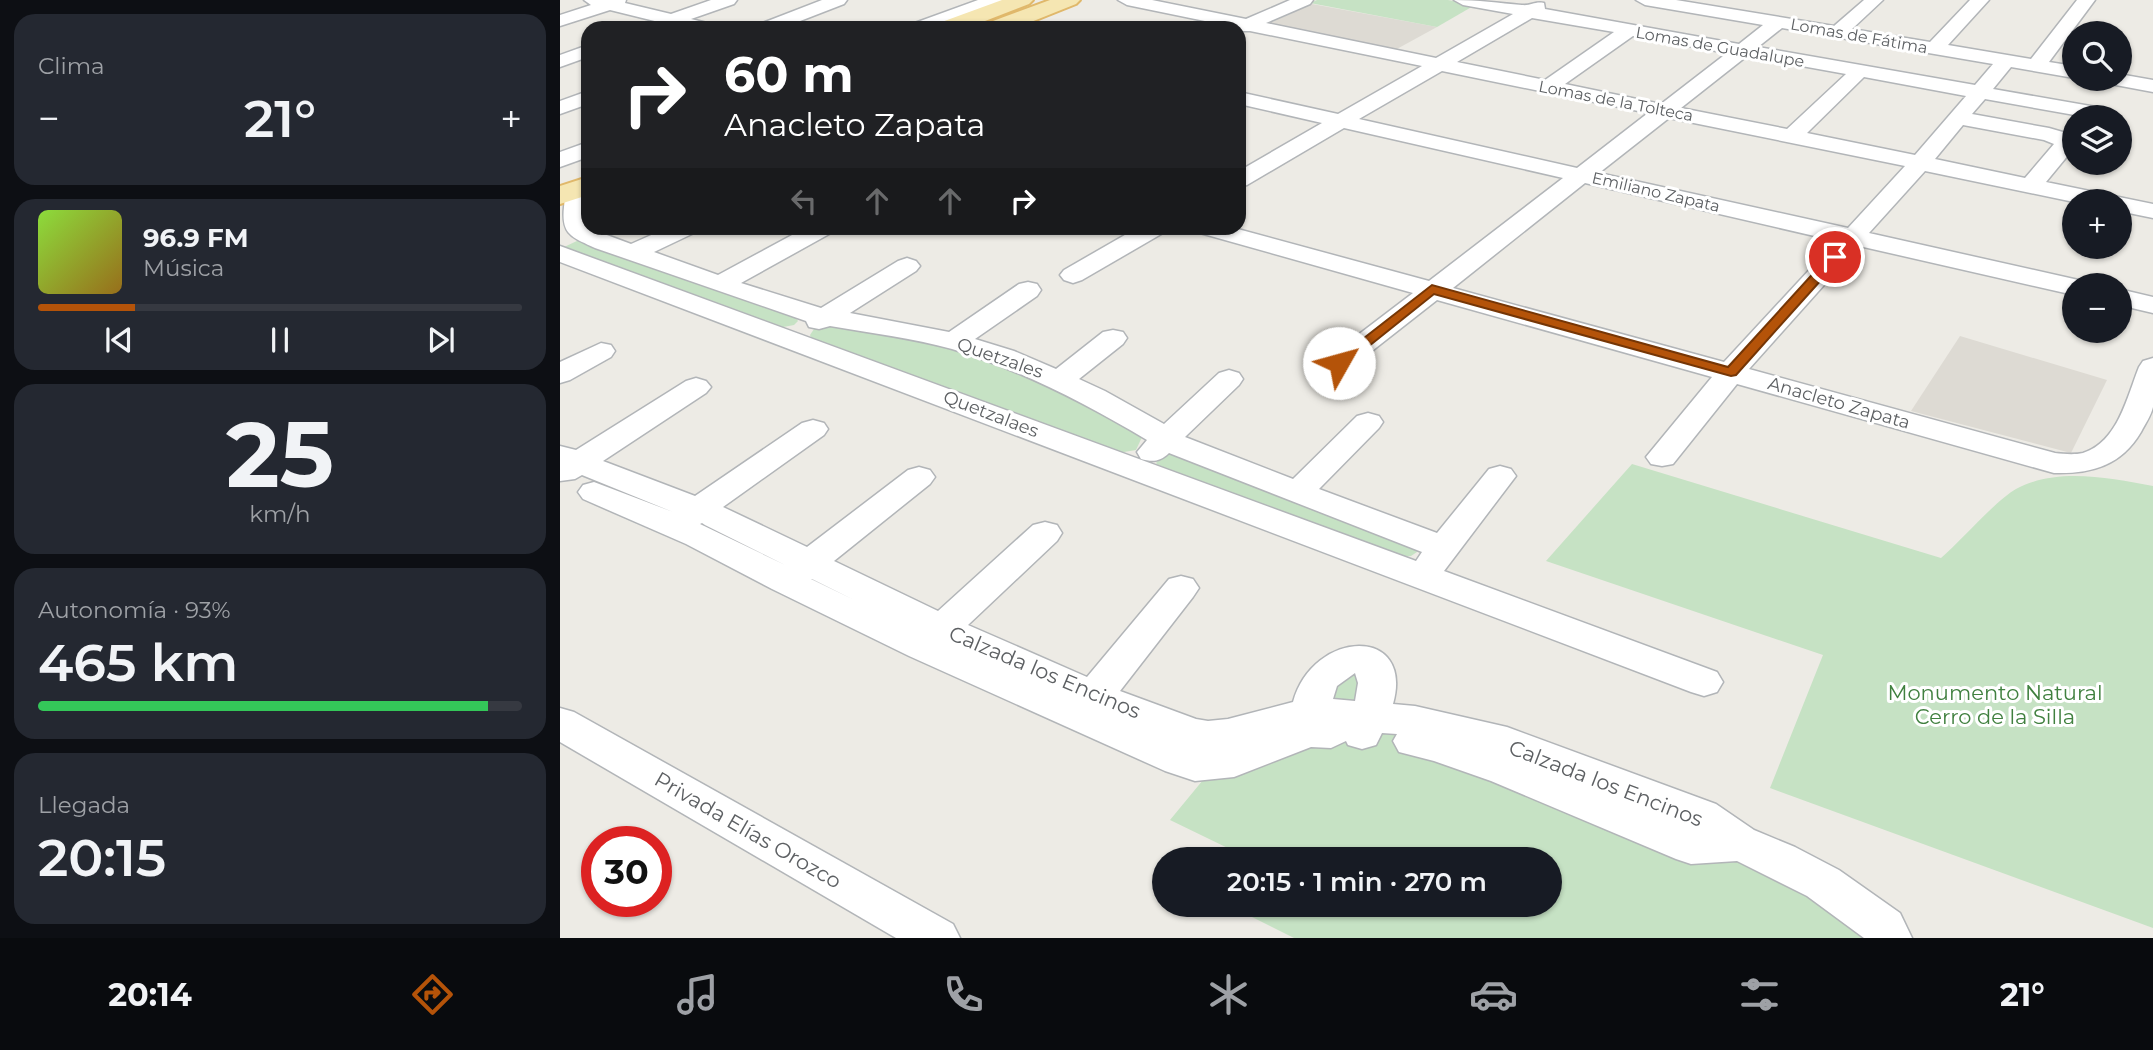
<!DOCTYPE html>
<html lang="es">
<meta charset="utf-8">
<style>
:root{--surface:#171b24;--page:#242831;--text:#f1f3f6;--muted:#9ea1a6;--line:#363941;--accent:#b45309}
body{margin:0;font-family:Montserrat,sans-serif;background:var(--page);color:var(--text);height:100vh;display:flex;flex-direction:column;font-size:26px;white-space:nowrap}
*{box-sizing:border-box;margin:0}
p{font-size:23px;color:var(--muted)}
.icon{flex:none;width:38px;height:38px;fill:none;stroke:currentColor;stroke-width:2;stroke-linecap:round;stroke-linejoin:round}
.map{position:relative;flex:1;overflow:hidden}
.side{display:flex;flex-direction:column;gap:14px;padding:14px;background:#0d0f14;width:560px}
.side>*{flex:none}
.guide{position:absolute;left:21px;top:21px;width:665px;height:214px;border-radius:21px;box-shadow:0 2px 5px #0004;background:#202124;color:#fff;overflow:hidden}
.tools{position:absolute;left:1502px;top:21px;display:grid;gap:14px}
.tools a{display:grid;place-items:center;width:70px;height:70px;border-radius:50%;background:var(--surface);box-shadow:0 2px 5px #0004;font-size:35px}
.speed{position:absolute;left:21px;top:826px;display:flex;gap:14px;font-size:35px;font-weight:700;text-align:center}
.speed>*{display:grid;place-content:center;width:91px;height:91px;border-radius:50%;background:var(--surface);box-shadow:0 2px 5px #0004;line-height:1}
.speed .limit{border:10px solid #d22;background:#fff;color:#111}
.pin{position:absolute;display:grid;place-items:center;width:60px;height:60px;color:#fff;margin:-30px;border:4px solid #fff;border-radius:50%;box-shadow:0 2px 7px #0007}
.me{position:absolute;width:77px;margin:-38px;rotate:52deg;stroke-linejoin:round;filter:drop-shadow(0 0 5px #0008)}
.turn{display:flex;align-items:center;gap:24px;height:147px;padding:0 28px;font-size:32px}
.turn .icon{width:91px;height:91px;stroke-width:2.5}
.turn b{display:block;font-size:49px;line-height:60px}
.lanes{display:flex;align-items:center;height:66px;padding:0 28px;background:#0003;justify-content:center;gap:35px;direction:ltr}
.lanes .off{opacity:.35}
.big{font-size:52px;font-weight:600;line-height:1.1}
.side .tile{flex:1;display:flex;flex-direction:column;justify-content:center;gap:10px;min-width:0;padding:0 24px;border-radius:21px;background:var(--page)}
.side .dial{align-items:center;gap:0}
.dial b{font-size:91px;line-height:1}
.song{display:flex;align-items:center;gap:21px}
.cover{width:84px;height:84px;border-radius:10px;background:linear-gradient(135deg,hsl(90 70% 55%),hsl(40 70% 35%))}
.played{height:7px;border-radius:4px;background:linear-gradient(90deg,var(--accent) 20%,var(--line) 20%)}
.keys{display:flex;justify-content:space-around;direction:ltr}
.heat{display:flex;justify-content:space-between;align-items:center;font-size:38px;direction:ltr}
.charge{height:10px;border-radius:5px;background:linear-gradient(90deg,#34c759 93%,var(--line) 0)}
.trip{position:absolute;left:592px;top:847px;width:410px;height:70px;border-radius:35px;background:var(--surface);box-shadow:0 2px 5px #0004;font-weight:600;line-height:70px;text-align:center}
.menu{display:flex;height:112px;justify-content:space-around;align-items:center;background:#090b0e;color:var(--muted)}
.menu .icon{width:49px;height:49px}
.menu .current{color:var(--accent)}
.menu b{font-size:32px;color:var(--text)}
main{display:flex;flex:1;min-height:0}
.map>svg:first-child{display:block}
.education{fill:#dddad3}
.green{fill:#c6e2c4}
.lines{fill:none;stroke-linecap:round;stroke-linejoin:round}
.minor-casing{stroke:#b2b5b8;stroke-width:3}
.major-casing{stroke:#e0b86b;stroke-width:4}
.minor{fill:#fff;fill-rule:evenodd}
.major{fill:#f5e6b2;fill-rule:evenodd}
.route{fill:#b45309;stroke:#753606;stroke-width:2}
.labels{text-anchor:middle;dominant-baseline:central;stroke-width:6;stroke-linejoin:round;paint-order:stroke}
.far-street-label{font-size:16px;fill:#5d6063;stroke:#fff}
.street-label{font-size:18px;fill:#5d6063;stroke:#fff}
.near-street-label{font-size:21px;fill:#5d6063;stroke:#fff}
.near-park-label{font-size:21px;fill:#40803f;stroke:#fff}
</style>
<main>
<section class="side">
<div class="tile"><p>Clima</p>
<div class="heat"><a>−</a><b class="big">21°</b><a>+</a></div>
</div>
<div class="tile">
<div class="song"><i class="cover"></i><div><b>96.9 FM</b><p>Música</p></div></div>
<div class="played"></div>
<div class="keys"><svg class="icon" aria-label="previous" viewBox="0 0 24 24"><path d="M18 5L8 12l10 7zM5 5v14"/></svg><svg class="icon" aria-label="pause" viewBox="0 0 24 24"><path d="M8 5v14M16 5v14"/></svg><svg class="icon" aria-label="next" viewBox="0 0 24 24"><path d="M6 5l10 7-10 7zM19 5v14"/></svg></div>
</div>
<div class="tile dial"><b>25</b><p>km/h</p></div>
<div class="tile"><p>Autonomía · 93%</p><b class="big">465 km</b><div class="charge"></div></div>
<div class="tile"><p>Llegada</p><b class="big">20:15</b></div>
</section>
<div class="map">
<svg width="1593" height="938" viewBox="0 0 1593 938">
<rect width="100%" height="100%" fill="#edebe5"/>
<!-- education -->
<g class="education">
<path d="M752,4L877,27L835,50L708,24Z"/>
<path d="M1400,336L1547,380L1511,453L1351,411Z"/>
</g>
<!-- green -->
<g class="green">
<path d="M757,0H888L915,5L877,27L750,3Z"/>
<path d="M19,240L235,317L238,321L234,325L218,328L2,248Z"/>
<path d="M272,323L391,347L490,382L582,437L576,450L558,453L252,340L250,335L254,329Z"/>
<path d="M604,453L615,454L854,544L857,552L851,556L840,557L601,469L596,463Z"/>
<path d="M1072,464L1381,558C1401,541 1435,501 1456,489C1497,467 1549,478 1593,486V928L1210,788L1263,655L986,561Z"/>
<path d="M796,658L809,716L1141,816L1329,938H734L668,905H989V859H658L678,853L610,820L657,763L755,694Z"/>
</g>
<g class="lines">
<defs>
<g id="minor">
<path d="M24,0H66L65,3L111,14L151,0H177L174,4L131,19L151,24L154,28H123L50,10L0,26V15L31,5Z"/>
<path d="M262,0H287L284,4L222,28H197L200,24Z"/>
<path d="M418,0H443L440,4L375,28H349L352,24Z"/>
<path d="M558,0H592L686,19L730,0H753L750,4L706,23L876,58L953,14L903,5L894,0C918,0 939,3 962,5C971,6 975,1 984,3L985,9L1179,44L1203,25L1085,5L1076,0H1116L1274,26L1304,0H1323L1292,29L1370,42L1410,0H1429L1388,45L1471,59L1517,0H1535L1489,62L1514,66V78L1451,67L1433,89L1542,108L1549,110L1552,114L1550,117H1526L1425,99L1412,114L1489,128L1513,135L1514,148L1486,182L1593,204V218L1559,211V201L1514,202L1365,171L1309,233L1514,279L1523,281L1526,285H1514V295L1299,246L1189,369L1495,453C1504,454 1514,455 1523,453C1558,442 1567,397 1579,367L1583,361L1593,358C1593,374 1593,393 1593,407C1591,416 1585,424 1581,432C1561,466 1531,474 1494,473L1177,384L1113,464L1102,466L1091,464L1086,457L1152,377L877,300L789,369L779,371L769,369L765,363L769,357L853,293L640,233L637,228H674L869,281L1003,178L784,128L687,185L679,187V171L762,123L679,104V92L778,114L862,66L690,31H679V28L567,5ZM972,18L1054,32L985,80L897,62ZM1222,28L1433,64L1415,85L1198,47ZM1073,36L1167,53L1101,104L1005,84ZM1187,56L1286,74L1227,129L1121,108ZM882,71L1088,113L1017,168L799,119ZM1304,77L1406,96L1355,155L1247,133ZM1109,118L1345,166L1288,228L1039,173ZM1403,125L1484,140L1494,144L1465,178L1375,159ZM1025,183L1276,241L1164,362L893,288Z"/>
<path d="M28,45V57L0,67V55Z"/>
<path d="M1559,74L1593,80V92L1545,83L1542,79H1559Z"/>
<path d="M28,91V104L0,114V101Z"/>
<path d="M28,142V157L0,167V152Z"/>
<path d="M17,182L25,184L28,188V228L71,244L107,228H137L134,233L94,252L158,275L245,228H274L271,233L181,283L261,308L338,261L347,258L356,261L360,266L356,271L290,313L389,332L459,284L468,282L477,284L481,290L477,296L415,339L454,351L496,369L543,332L553,330L563,332L567,338L563,344L519,379L545,391L604,424L659,373L669,370L679,373L683,379L679,385L625,437L733,479L797,416L808,413L819,416L823,422L819,428L759,489L877,533L929,469L940,466L951,469L956,476L884,571L1157,672L1163,682L1157,692L1144,696L1131,692L0,262V246L856,561L862,552L609,453C600,462 592,462 581,459L577,452L587,440C525,403 461,370 392,349C353,338 310,333 270,326L259,329L249,327L246,321L35,248C12,237 1,235 4,207C5,199 4,191 9,184Z"/>
<path d="M577,228H606L603,233L522,280L513,283L504,280L500,275L504,270Z"/>
<path d="M1559,289L1593,297V313L1559,305Z"/>
<path d="M41,343L51,345L55,351L51,357L10,380L0,383V362Z"/>
<path d="M136,378L146,381L151,387L146,393L43,461L135,496L242,423L253,420L264,423L268,429L264,435L163,507L247,547L348,470L359,467L370,470L375,477L370,484L274,561L378,611L473,525L485,522L497,525L502,533L497,541L408,625L527,677L609,579L621,576L633,579L639,588L633,597L560,691L636,719L648,721L668,719L733,702C753,629 855,625 833,704L855,706L947,727L1156,804L1194,830L1235,847L1279,870L1340,913L1352,938H1304L1247,896L1177,861L1131,864L1116,859L931,781L874,761L839,752L833,741L837,734L822,733L816,745L802,749L788,745L786,741L771,748L751,747L674,777L635,781L605,771L349,656L212,589L126,544L23,499L18,492L23,485L34,482L113,512L22,475L15,479L0,481V446L16,450L126,381ZM142,523L145,525L225,565L140,524ZM251,579H252L292,599ZM795,673L798,683L795,701L773,699L777,686Z"/>
<path d="M0,708L14,712L393,924L400,938H336L0,742Z"/>
</g>
<g id="major">
<path d="M442,0H473L469,4L407,28H376L379,23Z"/>
<path d="M490,0H520L516,4L456,28L430,26L433,21Z"/>
<path d="M28,177V195L0,204V186Z"/>
</g>
</defs>
<!-- minor casing -->
<use href="#minor" class="minor-casing"/>
<!-- major casing -->
<use href="#major" class="major-casing"/>
<!-- minor -->
<use href="#minor" class="minor"/>
<!-- major -->
<use href="#major" class="major"/>
</g>
<!-- route -->
<path class="route" d="M1275,254L1279,255V260L1176,375L1171,376L874,294L784,366H774L772,363L872,285L1168,367L1270,255Z"/>
<g class="labels">
<!-- far-street labels -->
<g class="far-street-label">
<text transform="translate(1299 36) rotate(10)">Lomas de Fátima</text>
<text transform="translate(1160 47) rotate(10)">Lomas de Guadalupe</text>
<text transform="translate(1056 101) rotate(11)">Lomas de la Tolteca</text>
<text transform="translate(1096 192) rotate(13)">Emiliano Zapata</text>
</g>
<!-- street labels -->
<g class="street-label">
<text transform="translate(440 358) rotate(19)">Quetzales</text>
<text transform="translate(1279 403) rotate(16)">Anacleto Zapata</text>
<text transform="translate(431 414) rotate(21)">Quetzalaes</text>
</g>
<!-- near-street labels -->
<g class="near-street-label">
<text transform="translate(485 672) rotate(23)">Calzada los Encinos</text>
<text transform="translate(1046 783) rotate(21)">Calzada los Encinos</text>
<text transform="translate(188 830) rotate(30)">Privada Elías Orozco</text>
</g>
<!-- near-park labels -->
<g class="near-park-label">
<text x="1435" y="692">Monumento Natural<tspan x="1435" dy="24">Cerro de la Silla</tspan></text>
</g>
</g>
</svg>
<div class="tools">
<a><svg class="icon" aria-label="search" viewBox="0 0 24 24"><circle cx="10" cy="10" r="6"/><path d="M15 15l6 6"/></svg></a>
<a><svg class="icon" aria-label="layers" viewBox="0 0 24 24"><path d="M12 4l9 5-9 5-9-5zM3 14l9 5 9-5"/></svg></a>
<a>+</a>
<a>−</a>
</div>
<div class="speed"><div class="limit">30</div></div>
<div class="pin" style="left:1275px;top:257px;background:#d93025"><svg class="icon" aria-label="arrive" viewBox="0 0 24 24"><path d="M6 21V4h12l-3 4 3 4H6"/></svg></div>
<svg class="me" style="left:779px;top:363px" viewBox="-20 -20 40 40"><circle r="19" fill="#fff"/><path d="M0-13L10 11 0 6-10 11z" fill="#b45309"/></svg>
<div class="trip">20:15 · 1 min · 270 m</div>
<div class="guide">
<div class="turn"><svg class="icon" aria-label="right" viewBox="0 0 24 24"><path d="M7 20v-9h11M14 6l5 5-5 5"/></svg><div><b>60 m</b>Anacleto Zapata</div></div>
<div class="lanes"><svg class="icon off" aria-label="left" viewBox="0 0 24 24"><path d="M17 20v-9H6M10 6l-5 5 5 5"/></svg><svg class="icon off" aria-label="ahead" viewBox="0 0 24 24"><path d="M12 20V5M6 11l6-6 6 6"/></svg><svg class="icon off" aria-label="ahead" viewBox="0 0 24 24"><path d="M12 20V5M6 11l6-6 6 6"/></svg><svg class="icon" aria-label="right" viewBox="0 0 24 24"><path d="M7 20v-9h11M14 6l5 5-5 5"/></svg></div>
</div>
</div>
</main>
<nav class="menu">
<b>20:14</b>
<svg class="icon current" aria-label="directions" viewBox="0 0 24 24"><path d="M12 3l9 9-9 9-9-9zM9 14v-3h6M13 9l2 2-2 2"/></svg>
<svg class="icon" aria-label="music" viewBox="0 0 24 24"><path d="M9 18V5l10-2v13"/><circle cx="6" cy="18" r="3"/><circle cx="16" cy="16" r="3"/></svg>
<svg class="icon" aria-label="phone" viewBox="0 0 24 24"><path d="M5 4h4l2 5-3 2q2 4 5 5l2-3 5 2v4C11 20 4 13 5 4z"/></svg>
<svg class="icon" aria-label="climate" viewBox="0 0 24 24"><path d="M12 3v18M4 7l16 10M4 17L20 7"/></svg>
<svg class="icon" aria-label="car" viewBox="0 0 24 24"><path d="M5 17H2v-5l4-1 3-4h7l3 4 3 1v5h-3M9 17h6M6 11h13"/><circle cx="7" cy="17" r="2"/><circle cx="17" cy="17" r="2"/></svg>
<svg class="icon" aria-label="filters" viewBox="0 0 24 24"><path d="M4 7h16M4 17h16"/><circle cx="9" cy="7" r="2"/><circle cx="15" cy="17" r="2"/></svg>
<b>21°</b>
</nav>
